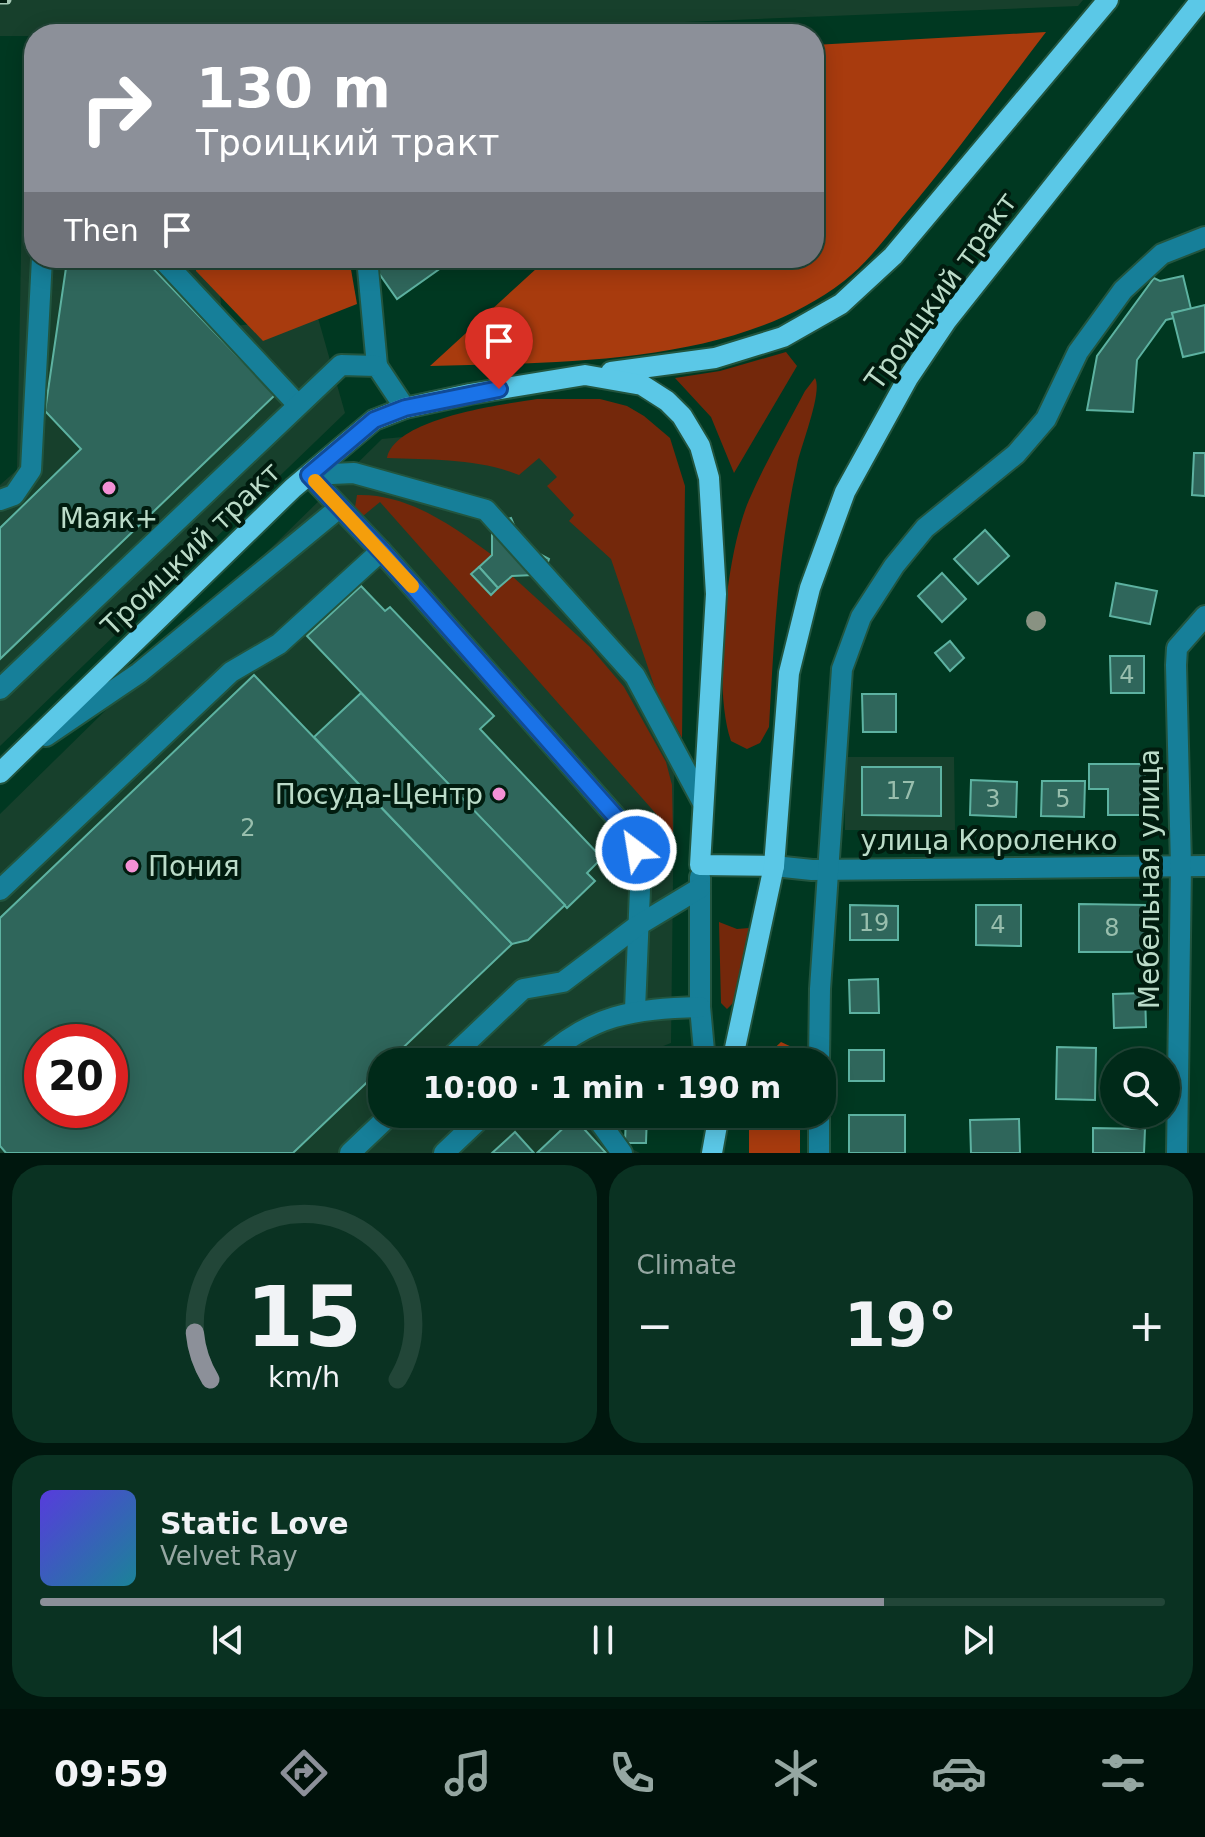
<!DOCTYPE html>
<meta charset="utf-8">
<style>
:root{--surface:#002a19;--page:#0a3222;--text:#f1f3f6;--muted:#95a7a2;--line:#224638;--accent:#8c9099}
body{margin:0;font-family:"DejaVu Sans",sans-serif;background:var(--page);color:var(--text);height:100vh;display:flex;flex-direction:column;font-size:30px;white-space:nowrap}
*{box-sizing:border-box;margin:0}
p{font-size:26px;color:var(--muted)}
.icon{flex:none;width:44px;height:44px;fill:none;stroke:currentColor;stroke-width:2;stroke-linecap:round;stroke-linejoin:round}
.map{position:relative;height:1153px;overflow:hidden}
.panel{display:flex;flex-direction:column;gap:12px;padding:12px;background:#00170e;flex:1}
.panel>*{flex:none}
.top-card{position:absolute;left:24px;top:24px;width:800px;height:244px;border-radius:32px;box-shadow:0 4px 20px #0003,0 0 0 2px var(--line);background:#8c9099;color:#fff;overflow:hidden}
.controls{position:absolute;left:1100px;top:1048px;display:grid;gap:16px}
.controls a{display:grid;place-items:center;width:80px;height:80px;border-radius:50%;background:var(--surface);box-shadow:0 4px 20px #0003,0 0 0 2px var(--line);font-size:40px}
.speed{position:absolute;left:24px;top:1024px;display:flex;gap:16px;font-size:40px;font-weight:700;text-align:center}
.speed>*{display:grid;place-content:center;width:104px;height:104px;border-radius:50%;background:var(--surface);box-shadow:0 4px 20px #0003,0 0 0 2px var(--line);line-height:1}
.speed .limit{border:12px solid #d22;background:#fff;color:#111}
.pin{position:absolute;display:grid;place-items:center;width:68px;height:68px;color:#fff;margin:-82px -34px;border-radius:50% 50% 50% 0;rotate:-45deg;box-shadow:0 0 8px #0007}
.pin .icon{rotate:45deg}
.me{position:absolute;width:88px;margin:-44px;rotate:329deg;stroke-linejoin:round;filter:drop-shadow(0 0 6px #0008)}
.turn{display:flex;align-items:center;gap:28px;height:168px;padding:0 40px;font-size:36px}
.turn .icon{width:104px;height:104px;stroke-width:2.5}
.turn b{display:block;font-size:56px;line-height:68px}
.then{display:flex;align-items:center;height:76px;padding:0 40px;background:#0003;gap:16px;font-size:30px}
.big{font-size:60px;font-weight:800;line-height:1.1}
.panel .card{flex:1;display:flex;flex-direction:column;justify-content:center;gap:12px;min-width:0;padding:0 28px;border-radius:32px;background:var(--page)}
.panel .dial{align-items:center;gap:0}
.dial svg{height:208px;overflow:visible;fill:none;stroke:var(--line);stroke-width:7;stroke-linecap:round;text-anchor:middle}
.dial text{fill:var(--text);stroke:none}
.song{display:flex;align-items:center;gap:24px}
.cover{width:96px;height:96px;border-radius:12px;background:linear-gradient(135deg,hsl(250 70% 55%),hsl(190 70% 35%))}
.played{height:8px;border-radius:4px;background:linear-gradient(90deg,var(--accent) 75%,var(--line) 75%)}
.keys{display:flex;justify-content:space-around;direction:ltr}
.heat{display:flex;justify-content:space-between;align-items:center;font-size:44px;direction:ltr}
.panel .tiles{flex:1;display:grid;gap:12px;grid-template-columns:1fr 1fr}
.card:last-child{grid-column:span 2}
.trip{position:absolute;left:368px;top:1048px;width:468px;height:80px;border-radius:32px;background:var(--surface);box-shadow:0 4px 20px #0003,0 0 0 2px var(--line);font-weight:800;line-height:80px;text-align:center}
.menu{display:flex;height:128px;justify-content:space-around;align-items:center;background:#00110a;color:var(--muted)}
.menu .icon{width:56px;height:56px}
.menu .current{color:var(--accent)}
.menu b{font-size:36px;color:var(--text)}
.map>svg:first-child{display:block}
.built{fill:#17402c;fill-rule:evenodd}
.green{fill:#74280b}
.forest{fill:#a83b0e}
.building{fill:#2f665b;stroke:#5db2a1;stroke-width:2;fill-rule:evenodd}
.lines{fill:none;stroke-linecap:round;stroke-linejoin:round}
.minor-casing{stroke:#22553f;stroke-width:24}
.major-casing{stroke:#22553f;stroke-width:24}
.minor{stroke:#167f99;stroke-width:20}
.major{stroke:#5bc8e7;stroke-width:20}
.rail-casing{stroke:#a4c7b4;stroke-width:9}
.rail{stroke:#011c0f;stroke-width:6;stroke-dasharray:18;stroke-linecap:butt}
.tree{fill:#899282}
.route-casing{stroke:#114b97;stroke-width:20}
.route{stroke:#1a73e8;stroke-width:14}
.slow{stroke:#f59e0b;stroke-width:14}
.poi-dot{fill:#f391d5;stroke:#011c0f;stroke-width:3}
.labels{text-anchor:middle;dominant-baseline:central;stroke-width:8;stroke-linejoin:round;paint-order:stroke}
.number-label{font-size:24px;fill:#98bead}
.street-label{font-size:28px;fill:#bbdbc8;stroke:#011c0f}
.poi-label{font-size:28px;fill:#bbdbc8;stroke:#011c0f}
</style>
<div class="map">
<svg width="1205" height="1153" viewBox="0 0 1205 1153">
<rect width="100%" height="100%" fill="#003821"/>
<!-- built -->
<g class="built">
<path d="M0,0H1083L1078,6L389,34L34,36H0Z"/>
<path d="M23,147H34V258H217L223,327L318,318L345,413L0,746V485L17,470Z"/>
<path d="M543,424L654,547L675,712L671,1043L622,1062H382V1114H620L622,1144L640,1153H0V814L382,439ZM42,1042H110V1110H42Z"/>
<path d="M844,757H954L955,830H845Z"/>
</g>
<!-- green -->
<g class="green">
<path d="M786,352L797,366L734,473L711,417L675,378L720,371Z"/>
<path d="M815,378C823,392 801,445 797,465C778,552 774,639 769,727L760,743L747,749L731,741C712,687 726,553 749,500C765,463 786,427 805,391Z"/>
<path d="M537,399H600L627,406L644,416L670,438L685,486L682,738L657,694L611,559L569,521L574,515L547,486L557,477L539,458L519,475C477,458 431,460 387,458C396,418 500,405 537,399Z"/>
<path d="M357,495C408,493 454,527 492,555L472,574L490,595L512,576L590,647L624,687L666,762L672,785L673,833L380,502L363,516L355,507Z"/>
<path d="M719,922L737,929L749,928L734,1002L727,1009L721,1003Z"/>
</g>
<!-- forest -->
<g class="forest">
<path d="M1046,32C998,95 952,159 901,219C884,240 866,264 844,281C734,366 562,362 430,366L548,258H814V45Z"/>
<path d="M195,258H349L357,304L263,341L196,271Z"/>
<path d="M781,1042L794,1048L800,1062H760Z"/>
<rect x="749" y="1114" width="51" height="39"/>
</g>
<!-- building -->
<g class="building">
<path d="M70,258H143L275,395L0,659V528L81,449L45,411L67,261Z"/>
<path d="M377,258H455L397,299L371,262Z"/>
<path d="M1183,276L1191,309L1172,313L1174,318L1166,320L1137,360L1133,412L1087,410L1097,356L1154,278L1160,281Z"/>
<path d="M1205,305V352L1183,357L1172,313Z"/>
<path d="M1194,453H1205V496L1192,495Z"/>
<path d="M511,518L516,530L534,551L549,559L542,579L534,575L512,576L498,588L479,567L492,555V524Z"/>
<path d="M985,530L1009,556L978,584L954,559Z"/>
<path d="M479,567L498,588L491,595L471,574Z"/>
<path d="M942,573L966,599L942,622L918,596Z"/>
<path d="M1116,583L1157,591L1150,624L1110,616Z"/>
<path d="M361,586L385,611L390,607L494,716L480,729L602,858L587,873L595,881L567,908L307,636Z"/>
<path d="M950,641L964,658L950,671L935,653Z"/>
<path d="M1110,656H1144V693H1111Z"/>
<path d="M254,675L512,944L388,1062H382V1068L293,1153H6L0,1146V918ZM42,1042H110V1110H42Z"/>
<path d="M361,693L565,905L528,940L512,944L314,737Z"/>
<path d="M862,694H896V732H863Z"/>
<path d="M1089,764H1145V815H1108V789H1089Z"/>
<path d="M862,767H941V816L862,815Z"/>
<path d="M971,780L1017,782L1016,817L970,815Z"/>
<path d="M1042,781H1085L1084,817L1041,816Z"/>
<path d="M1079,904L1145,905L1146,952H1079Z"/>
<path d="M850,905L898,906V940H850Z"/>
<path d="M976,905H1021V946L976,945Z"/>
<path d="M878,979L879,1013H850L849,980Z"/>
<path d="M1145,993L1146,1027L1114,1028L1113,994Z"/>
<path d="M1057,1047L1096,1048L1095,1100L1056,1099Z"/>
<rect x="849" y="1050" width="35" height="31"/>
<path d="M626,1114H647L646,1143H625Z"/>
<rect x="849" y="1115" width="56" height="38"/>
<path d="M574,1118L606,1153H537Z"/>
<path d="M1019,1119L1020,1153H971L970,1120Z"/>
<path d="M1093,1128L1145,1129L1144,1153H1093Z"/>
<path d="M515,1132L534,1153H492Z"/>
</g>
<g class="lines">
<defs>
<g id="minor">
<path d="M161,258L298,405"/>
<path d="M367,258L377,366"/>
<path d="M309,475L381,551L630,833L641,866L635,1009"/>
<path d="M309,475L354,473L486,510L635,676L702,801"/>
<path d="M0,500L14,495L31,470L42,258"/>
<path d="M0,689L341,365L377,366L405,408"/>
<path d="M46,736L139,673L339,508"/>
<path d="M774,866L812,870L1205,866"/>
<path d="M700,877V1007L705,1062"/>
<path d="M0,890L231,672L279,644L381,551"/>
<path d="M446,1062L523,989L563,982L637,926L700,888"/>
<path d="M540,1062C591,1014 633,1009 700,1007"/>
<path d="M819,1062L820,989L842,669L861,617L894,566L925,528L1016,454L1046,419L1078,352L1123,290L1162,254L1205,237"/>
<path d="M594,1114L622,1153"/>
<path d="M350,1153L391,1114"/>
<path d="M444,1153L485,1114"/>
<path d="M819,1153V1114"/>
<path d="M1177,1153L1181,866L1176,665L1177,648L1205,616"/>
</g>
<g id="major">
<path d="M611,372L715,358L783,337L841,304L893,256L1108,0"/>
<path d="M0,773L293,488L374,420L405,408L470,394L585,375L642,385L667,401L682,416L700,446L709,478L716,594L700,865L774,866"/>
<path d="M732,1062L774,866L789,673L810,588L845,492L908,378L947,320L1201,0"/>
<path d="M712,1153L719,1114"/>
</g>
</defs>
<!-- minor casing -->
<use href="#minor" class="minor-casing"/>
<!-- major casing -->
<use href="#major" class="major-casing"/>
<!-- minor -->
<use href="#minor" class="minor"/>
<!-- major -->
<use href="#major" class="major"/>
<defs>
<path id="rail" d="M0,0H7"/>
</defs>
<!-- rail casing -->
<use href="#rail" class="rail-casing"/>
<!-- rail -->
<use href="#rail" class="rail"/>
</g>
<!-- trees -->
<circle class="tree" cx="1036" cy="621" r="10"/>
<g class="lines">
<defs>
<path id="route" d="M499,389L405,408L374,420L309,475L381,551L630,833L636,850"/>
</defs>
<!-- route casing -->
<use href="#route" class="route-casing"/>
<!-- route -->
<use href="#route" class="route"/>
<!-- slow -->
<path class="slow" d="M315,481L412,586"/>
</g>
<!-- markers -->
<g class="poi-dot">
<circle cx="109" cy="488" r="8"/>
<circle cx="499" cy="794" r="8"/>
<circle cx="132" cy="866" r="8"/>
</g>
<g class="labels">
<!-- number labels -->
<g class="number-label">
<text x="1127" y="675">4</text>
<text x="901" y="791">17</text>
<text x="993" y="799">3</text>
<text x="1063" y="799">5</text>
<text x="248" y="828">2</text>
<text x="874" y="923">19</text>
<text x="998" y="925">4</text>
<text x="1112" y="928">8</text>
</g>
<!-- street labels -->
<g class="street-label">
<text transform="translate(941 291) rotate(-54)">Троицкий тракт</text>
<text transform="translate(191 549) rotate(-44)">Троицкий тракт</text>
<text x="989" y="840">улица Короленко</text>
<text transform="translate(1149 879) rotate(-90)">Мебельная улица</text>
</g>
<!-- poi labels -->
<g class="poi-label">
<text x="109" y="518">Маяк+</text>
<text x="483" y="794" text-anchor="end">Посуда-Центр</text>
<text x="148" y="866" text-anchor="start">Пония</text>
</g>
</g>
</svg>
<div class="controls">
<a><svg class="icon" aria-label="search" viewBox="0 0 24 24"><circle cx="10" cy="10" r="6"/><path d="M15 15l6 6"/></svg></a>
</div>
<div class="speed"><div class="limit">20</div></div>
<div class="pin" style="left:499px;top:389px;background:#d93025"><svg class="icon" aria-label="arrive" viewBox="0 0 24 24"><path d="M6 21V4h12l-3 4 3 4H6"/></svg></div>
<svg class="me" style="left:636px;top:850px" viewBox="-20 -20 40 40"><circle r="17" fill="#1a73e8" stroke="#fff" stroke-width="3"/><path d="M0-11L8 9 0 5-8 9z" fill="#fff"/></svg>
<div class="trip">10:00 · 1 min · 190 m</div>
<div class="top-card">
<div class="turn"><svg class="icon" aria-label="right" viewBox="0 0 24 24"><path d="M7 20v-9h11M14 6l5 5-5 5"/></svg><div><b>130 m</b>Троицкий тракт</div></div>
<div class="then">Then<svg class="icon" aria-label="arrive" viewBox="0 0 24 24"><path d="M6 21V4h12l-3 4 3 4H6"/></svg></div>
</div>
</div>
<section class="panel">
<div class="tiles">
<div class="card dial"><svg viewBox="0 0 100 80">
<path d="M14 69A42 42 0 1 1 86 69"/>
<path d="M14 69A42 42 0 0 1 8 51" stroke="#8c9099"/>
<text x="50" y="56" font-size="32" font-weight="700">15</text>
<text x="50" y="72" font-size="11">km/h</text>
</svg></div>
<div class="card"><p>Climate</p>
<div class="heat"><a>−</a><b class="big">19°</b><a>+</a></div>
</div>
<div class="card">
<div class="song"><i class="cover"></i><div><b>Static Love</b><p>Velvet Ray</p></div></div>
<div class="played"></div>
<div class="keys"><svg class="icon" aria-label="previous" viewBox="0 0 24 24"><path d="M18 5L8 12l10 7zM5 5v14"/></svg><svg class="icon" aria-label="pause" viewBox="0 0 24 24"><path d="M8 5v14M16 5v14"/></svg><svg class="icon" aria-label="next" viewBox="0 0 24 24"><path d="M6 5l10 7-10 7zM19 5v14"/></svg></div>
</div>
</div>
</section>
<nav class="menu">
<b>09:59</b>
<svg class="icon current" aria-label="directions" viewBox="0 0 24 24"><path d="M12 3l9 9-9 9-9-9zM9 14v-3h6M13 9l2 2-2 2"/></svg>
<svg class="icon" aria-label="music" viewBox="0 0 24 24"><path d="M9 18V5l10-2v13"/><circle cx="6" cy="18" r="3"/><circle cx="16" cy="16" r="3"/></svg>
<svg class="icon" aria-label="phone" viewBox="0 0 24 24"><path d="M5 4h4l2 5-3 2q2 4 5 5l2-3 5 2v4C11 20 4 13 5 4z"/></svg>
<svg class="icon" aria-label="climate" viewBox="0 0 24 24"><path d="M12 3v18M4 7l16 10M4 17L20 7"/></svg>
<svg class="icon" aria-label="car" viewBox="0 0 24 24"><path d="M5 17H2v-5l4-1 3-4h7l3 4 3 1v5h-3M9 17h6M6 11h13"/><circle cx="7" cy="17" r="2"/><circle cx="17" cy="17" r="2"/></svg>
<svg class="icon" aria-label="filters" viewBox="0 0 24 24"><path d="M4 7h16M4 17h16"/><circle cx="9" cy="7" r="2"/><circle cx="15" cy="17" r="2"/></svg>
</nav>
